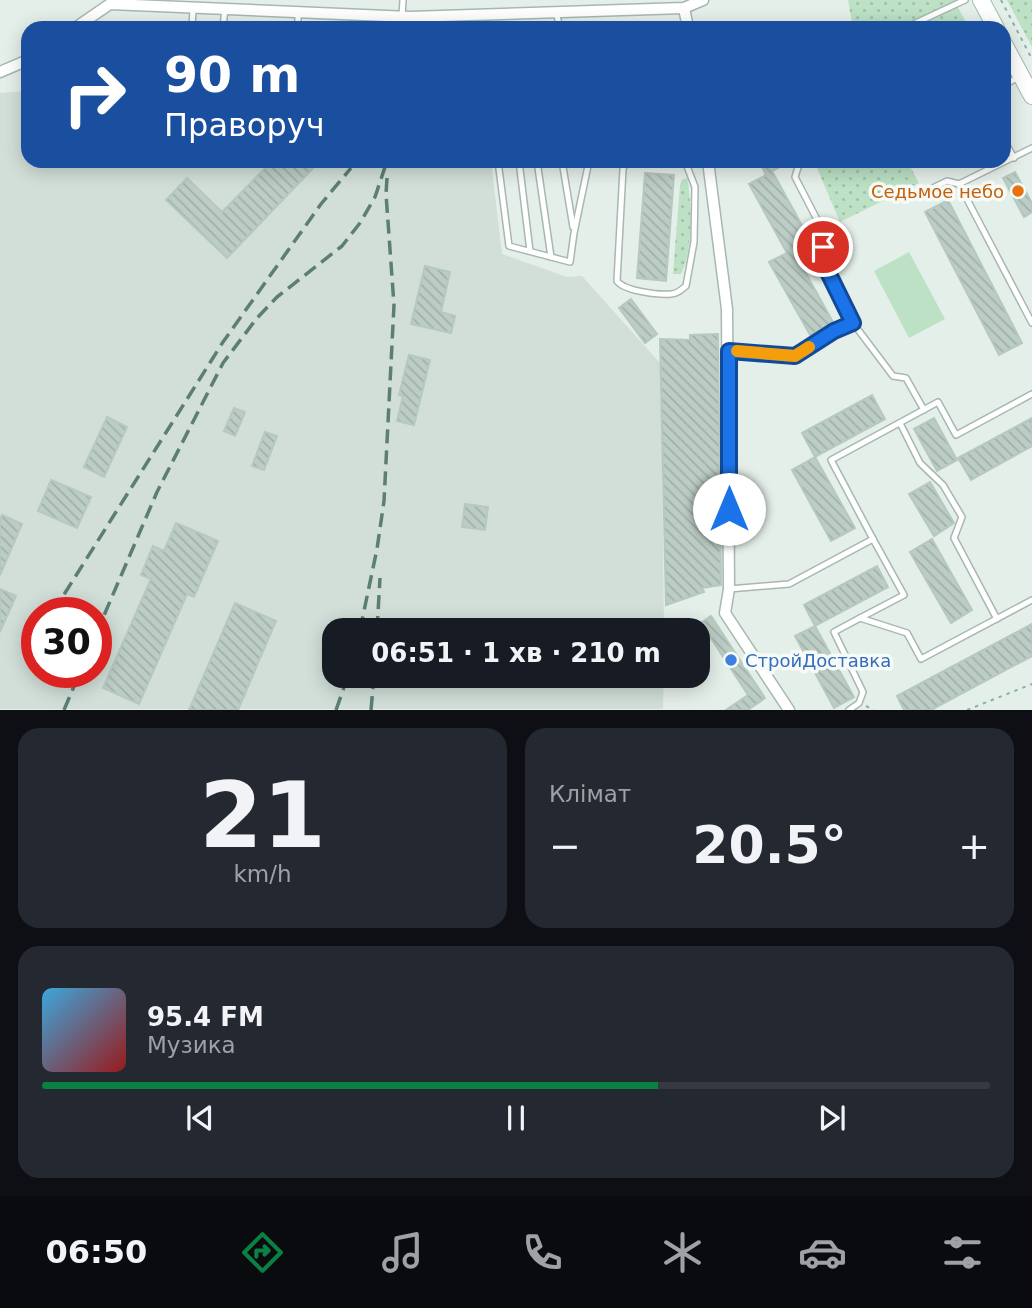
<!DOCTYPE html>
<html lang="uk">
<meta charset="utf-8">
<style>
:root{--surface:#171b24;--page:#242831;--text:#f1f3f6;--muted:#9ea1a6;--line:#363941;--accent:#0b8043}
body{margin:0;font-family:"DejaVu Sans",sans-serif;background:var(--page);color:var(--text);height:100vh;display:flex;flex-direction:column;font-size:26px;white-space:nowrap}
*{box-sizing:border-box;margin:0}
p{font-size:23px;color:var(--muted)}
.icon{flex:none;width:38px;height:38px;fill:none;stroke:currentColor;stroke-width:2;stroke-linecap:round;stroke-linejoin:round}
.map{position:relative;height:710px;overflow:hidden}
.drawer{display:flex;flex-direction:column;gap:18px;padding:18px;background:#0d0f14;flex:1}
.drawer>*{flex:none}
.hud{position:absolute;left:21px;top:21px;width:990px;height:147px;border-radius:21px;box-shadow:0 4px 18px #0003;background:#1a4fa0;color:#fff;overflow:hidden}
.speed{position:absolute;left:21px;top:597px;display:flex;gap:14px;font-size:35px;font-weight:700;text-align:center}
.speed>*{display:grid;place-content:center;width:91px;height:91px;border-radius:50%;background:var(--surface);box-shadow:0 4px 18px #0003;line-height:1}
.speed .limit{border:10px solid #d22;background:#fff;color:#111}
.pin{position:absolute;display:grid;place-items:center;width:60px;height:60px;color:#fff;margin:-30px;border:4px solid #fff;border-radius:50%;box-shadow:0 2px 7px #0007}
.me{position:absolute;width:77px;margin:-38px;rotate:0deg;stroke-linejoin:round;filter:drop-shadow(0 0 5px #0008)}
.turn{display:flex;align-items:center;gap:24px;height:147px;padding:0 28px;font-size:32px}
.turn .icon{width:91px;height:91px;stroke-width:2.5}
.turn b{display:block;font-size:49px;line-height:60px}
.big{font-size:52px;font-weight:700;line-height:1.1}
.drawer .tile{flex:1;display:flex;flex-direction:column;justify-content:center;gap:10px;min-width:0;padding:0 24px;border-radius:21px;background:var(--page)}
.drawer .dial{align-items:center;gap:0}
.dial b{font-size:91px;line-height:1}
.song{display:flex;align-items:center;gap:21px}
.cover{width:84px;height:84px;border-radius:10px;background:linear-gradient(135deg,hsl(200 70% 55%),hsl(0 70% 35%))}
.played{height:7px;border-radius:4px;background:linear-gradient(90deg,var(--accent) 65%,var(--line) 65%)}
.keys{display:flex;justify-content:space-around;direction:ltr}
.heat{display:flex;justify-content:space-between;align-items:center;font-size:38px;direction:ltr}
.drawer .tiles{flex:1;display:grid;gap:18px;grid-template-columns:1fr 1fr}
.tile:last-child{grid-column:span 2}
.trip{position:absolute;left:322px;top:618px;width:388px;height:70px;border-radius:21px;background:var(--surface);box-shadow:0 4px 18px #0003;font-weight:700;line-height:70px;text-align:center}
.tab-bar{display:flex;height:112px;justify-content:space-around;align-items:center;background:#090b0e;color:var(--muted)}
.tab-bar .icon{width:49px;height:49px}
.tab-bar .selected{color:var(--accent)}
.tab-bar b{font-size:32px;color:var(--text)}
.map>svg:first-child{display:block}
.built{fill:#d2dfd9;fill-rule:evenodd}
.green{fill:url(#green-dots)}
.pitch{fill:#bce1c4}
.building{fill:url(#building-back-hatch);stroke:#b6c9c0;stroke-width:2}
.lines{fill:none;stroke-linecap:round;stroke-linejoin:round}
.service-casing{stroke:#a7b8b1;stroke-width:8}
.minor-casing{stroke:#a7b8b1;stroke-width:13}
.secondary-casing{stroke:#a2bcb1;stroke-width:18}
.path{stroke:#83b5a2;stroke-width:2;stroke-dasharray:3.5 5;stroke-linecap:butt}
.service{stroke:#fff;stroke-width:5}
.minor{stroke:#fff;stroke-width:10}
.secondary{stroke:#fff;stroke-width:16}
.rail{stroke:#5d7e73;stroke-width:3.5;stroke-dasharray:14 7;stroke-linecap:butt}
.route-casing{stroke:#114b97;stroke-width:18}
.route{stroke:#1a73e8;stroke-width:12}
.slow{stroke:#f59e0b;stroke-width:12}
.food-dot{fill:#e8710a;stroke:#f6fbf8;stroke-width:2.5}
.shop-dot{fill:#3f7fe0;stroke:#f6fbf8;stroke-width:2.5}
.labels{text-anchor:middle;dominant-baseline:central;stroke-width:7;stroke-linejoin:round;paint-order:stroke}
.food-label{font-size:18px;fill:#c56008;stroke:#f6fbf8;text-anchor:end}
.shop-label{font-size:18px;fill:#366cbe;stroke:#f6fbf8;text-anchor:start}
</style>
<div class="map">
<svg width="1032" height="710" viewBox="0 0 1032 710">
<defs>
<pattern id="green-dots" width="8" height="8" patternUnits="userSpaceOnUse" patternTransform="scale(1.75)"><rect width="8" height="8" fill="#bce1c4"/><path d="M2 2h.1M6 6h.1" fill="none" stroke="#a1c2a9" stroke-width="1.8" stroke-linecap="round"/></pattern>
<pattern id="building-back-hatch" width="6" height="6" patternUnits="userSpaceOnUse" patternTransform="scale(1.75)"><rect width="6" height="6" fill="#bccdc5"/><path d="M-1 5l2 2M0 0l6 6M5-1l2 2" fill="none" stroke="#a1b1aa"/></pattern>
</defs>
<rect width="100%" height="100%" fill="#e5efea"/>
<!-- built -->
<path class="built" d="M28,91V161H74L75,164L102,162L76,163V161H491L502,254L567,277L582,276L661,364L664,630H334V676H664L663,709H0V93ZM37,612H96V672H37Z"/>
<!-- green -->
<g class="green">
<path d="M848,0H954L969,28H853Z"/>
<path d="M1007,0H1032V47Z"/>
<path d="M814,161H907L919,183L840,222Z"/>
<path d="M687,178C692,204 693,251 681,274H673L680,185L682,180Z"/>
</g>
<!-- pitch -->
<path class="pitch" d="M909,252L945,319L909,338L874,271Z"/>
<!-- building -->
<g class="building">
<path d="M272,161H320L227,258L166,200L187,178L222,212Z"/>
<path d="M759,161H791L772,171L810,240L793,250L833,322L810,335L769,262L787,253L749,184L766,175Z"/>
<path d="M1015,172L1032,203V212L1024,217L1003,178Z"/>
<path d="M645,173L674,175L666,281L637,278Z"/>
<path d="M948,200L1022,343L999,355L925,212Z"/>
<path d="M425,266L450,272L441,312L455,316L451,333L411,324Z"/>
<path d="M631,299L657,334L645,343L619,308Z"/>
<path d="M718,334L721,585L702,588L704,592L666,605L660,339L690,340V335Z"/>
<path d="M409,355L430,360L414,425L397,421L403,396L399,395Z"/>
<path d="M872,395L885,419L815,457L802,433Z"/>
<path d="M234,408L245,412L235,436L224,431Z"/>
<path d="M107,417L127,427L104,477L84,467Z"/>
<path d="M934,418L957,460L937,471L914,429Z"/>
<path d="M1032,418V446L971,480L958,458Z"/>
<path d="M265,432L277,436L264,470L252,466Z"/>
<path d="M815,457L855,528L831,541L792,470Z"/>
<path d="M51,480L91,497L77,528L38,511Z"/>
<path d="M930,482L954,523L934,536L909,494Z"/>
<path d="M465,504L488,507L485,530L462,527Z"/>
<path d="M2,515L22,524L0,575V520Z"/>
<path d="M176,523L218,541L194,597L187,594L139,704L103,688L151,579L141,575L153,546L164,551Z"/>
<path d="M932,539L972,610L951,623L910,552Z"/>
<path d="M877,566L888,587L815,626L804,605Z"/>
<path d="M0,589L16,596L0,632Z"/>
<path d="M235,603L276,621L238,710H189Z"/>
<path d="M711,616L765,698L748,710H726L748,695L701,623Z"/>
<path d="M1032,624V656L931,710H904L897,696Z"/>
<path d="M815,626L854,697L834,708L795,636Z"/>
</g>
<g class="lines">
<defs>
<g id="service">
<path d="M298,10V28"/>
<path d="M556,12L560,28"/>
<path d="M402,17L403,0"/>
<path d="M192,28L193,9"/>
<path d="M223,28L225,8"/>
<path d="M905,28L965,0"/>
<path d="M1004,85L1019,77"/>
<path d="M1004,140L1014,158"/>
<path d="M498,161L509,246L570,262L574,233L589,161"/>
<path d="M519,161L530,251"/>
<path d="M537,161L551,257"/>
<path d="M562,161L573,227"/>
<path d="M627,161L623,169L617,281C624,291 658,295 671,294C677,294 681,290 686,286L694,242L695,187L685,161"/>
<path d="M800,161L795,177L824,233L823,262L853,323"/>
<path d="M959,184L1032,323"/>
<path d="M918,195L947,181L959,184L1032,148"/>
<path d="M729,351L795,356L834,331L853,323L893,376L906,378L924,410"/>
<path d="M900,423L920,463L943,485L962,517L954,538L997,619"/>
<path d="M873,539L831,460L938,402L956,435L1032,394"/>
<path d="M729,589L789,584L873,539L904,595L860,618"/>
<path d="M849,710L859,703L863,692L834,632L860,618L907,633L921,659L1032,600"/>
</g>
<g id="minor">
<path d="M684,8L688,28"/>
<path d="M75,28L110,4L410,17L684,8L703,0"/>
<path d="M0,72L28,60"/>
<path d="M708,161L727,309L729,589L725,613L789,710"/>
</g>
<g id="secondary">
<path d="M981,0L996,28"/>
<path d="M1004,44L1032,96"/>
</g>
</defs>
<!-- service casing -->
<use href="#service" class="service-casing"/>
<!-- minor casing -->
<use href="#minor" class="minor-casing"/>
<!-- secondary casing -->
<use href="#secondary" class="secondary-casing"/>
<!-- path -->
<g class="path">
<path d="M1001,0L1032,59"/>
<path d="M866,706L874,710"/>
<path d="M967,710L1032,684"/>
</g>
<!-- service -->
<use href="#service" class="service"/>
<!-- minor -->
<use href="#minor" class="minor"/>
<!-- secondary -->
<use href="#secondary" class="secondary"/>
<!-- rail -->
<g class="rail">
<path d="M53,612L223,342L321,204L351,168"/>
<path d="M360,630L377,549L384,501L394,305L386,194L387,178"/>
<path d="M377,630L380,578"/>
<path d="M96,634L157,492L223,363L257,318L277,297L342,246L360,223L375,197L387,161"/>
<path d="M35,642L37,639"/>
<path d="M64,710L80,672"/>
<path d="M336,710L348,676"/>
<path d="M371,710L374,676"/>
</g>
</g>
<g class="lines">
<defs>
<path id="route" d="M729,509V351L795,356L834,331L853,323L823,262V247"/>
</defs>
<!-- route casing -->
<use href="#route" class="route-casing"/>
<!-- route -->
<use href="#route" class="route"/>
<!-- slow -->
<path class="slow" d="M737,351L795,356L809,347"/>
</g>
<!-- markers -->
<circle class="food-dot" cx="1018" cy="191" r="7"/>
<circle class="shop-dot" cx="731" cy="660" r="7"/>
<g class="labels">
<!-- food labels -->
<g class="food-label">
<text x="1004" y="191">Седьмое небо</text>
</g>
<!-- shop labels -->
<g class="shop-label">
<text x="745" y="660">СтройДоставка</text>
</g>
</g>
</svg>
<div class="speed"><div class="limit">30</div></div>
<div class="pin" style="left:823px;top:247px;background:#d93025"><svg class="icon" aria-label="arrive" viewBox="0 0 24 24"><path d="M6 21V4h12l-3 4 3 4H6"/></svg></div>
<svg class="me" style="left:729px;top:509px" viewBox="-20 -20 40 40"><circle r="19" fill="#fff"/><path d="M0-13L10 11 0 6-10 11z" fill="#1a73e8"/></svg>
<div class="trip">06:51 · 1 хв · 210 m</div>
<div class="hud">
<div class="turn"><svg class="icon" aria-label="right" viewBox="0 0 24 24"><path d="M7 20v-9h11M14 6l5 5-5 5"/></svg><div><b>90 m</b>Праворуч</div></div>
</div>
</div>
<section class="drawer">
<div class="tiles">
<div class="tile dial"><b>21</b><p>km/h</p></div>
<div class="tile"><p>Клімат</p>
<div class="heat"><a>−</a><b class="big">20.5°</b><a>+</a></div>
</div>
<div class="tile">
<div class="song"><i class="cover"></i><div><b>95.4 FM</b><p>Музика</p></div></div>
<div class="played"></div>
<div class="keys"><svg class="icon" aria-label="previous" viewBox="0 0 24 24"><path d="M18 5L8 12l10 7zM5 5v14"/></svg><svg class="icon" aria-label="pause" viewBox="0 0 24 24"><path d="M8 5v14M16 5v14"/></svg><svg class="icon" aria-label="next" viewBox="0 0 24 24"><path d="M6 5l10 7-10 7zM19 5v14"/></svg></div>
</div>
</div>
</section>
<nav class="tab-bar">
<b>06:50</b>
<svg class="icon selected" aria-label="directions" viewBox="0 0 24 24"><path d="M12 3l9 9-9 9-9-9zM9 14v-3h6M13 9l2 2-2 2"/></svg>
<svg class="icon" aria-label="music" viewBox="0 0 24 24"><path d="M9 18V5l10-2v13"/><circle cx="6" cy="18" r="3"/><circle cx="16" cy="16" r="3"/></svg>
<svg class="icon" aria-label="phone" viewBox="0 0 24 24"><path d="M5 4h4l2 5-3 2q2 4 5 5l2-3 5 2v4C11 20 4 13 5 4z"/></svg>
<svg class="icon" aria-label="climate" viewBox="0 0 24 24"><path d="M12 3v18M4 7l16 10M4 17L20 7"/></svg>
<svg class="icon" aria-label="car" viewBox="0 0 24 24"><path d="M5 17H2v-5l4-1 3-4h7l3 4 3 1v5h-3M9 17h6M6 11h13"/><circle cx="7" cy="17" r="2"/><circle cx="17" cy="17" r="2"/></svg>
<svg class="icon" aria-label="filters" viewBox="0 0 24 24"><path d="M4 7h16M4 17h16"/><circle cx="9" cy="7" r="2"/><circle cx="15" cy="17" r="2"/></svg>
</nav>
